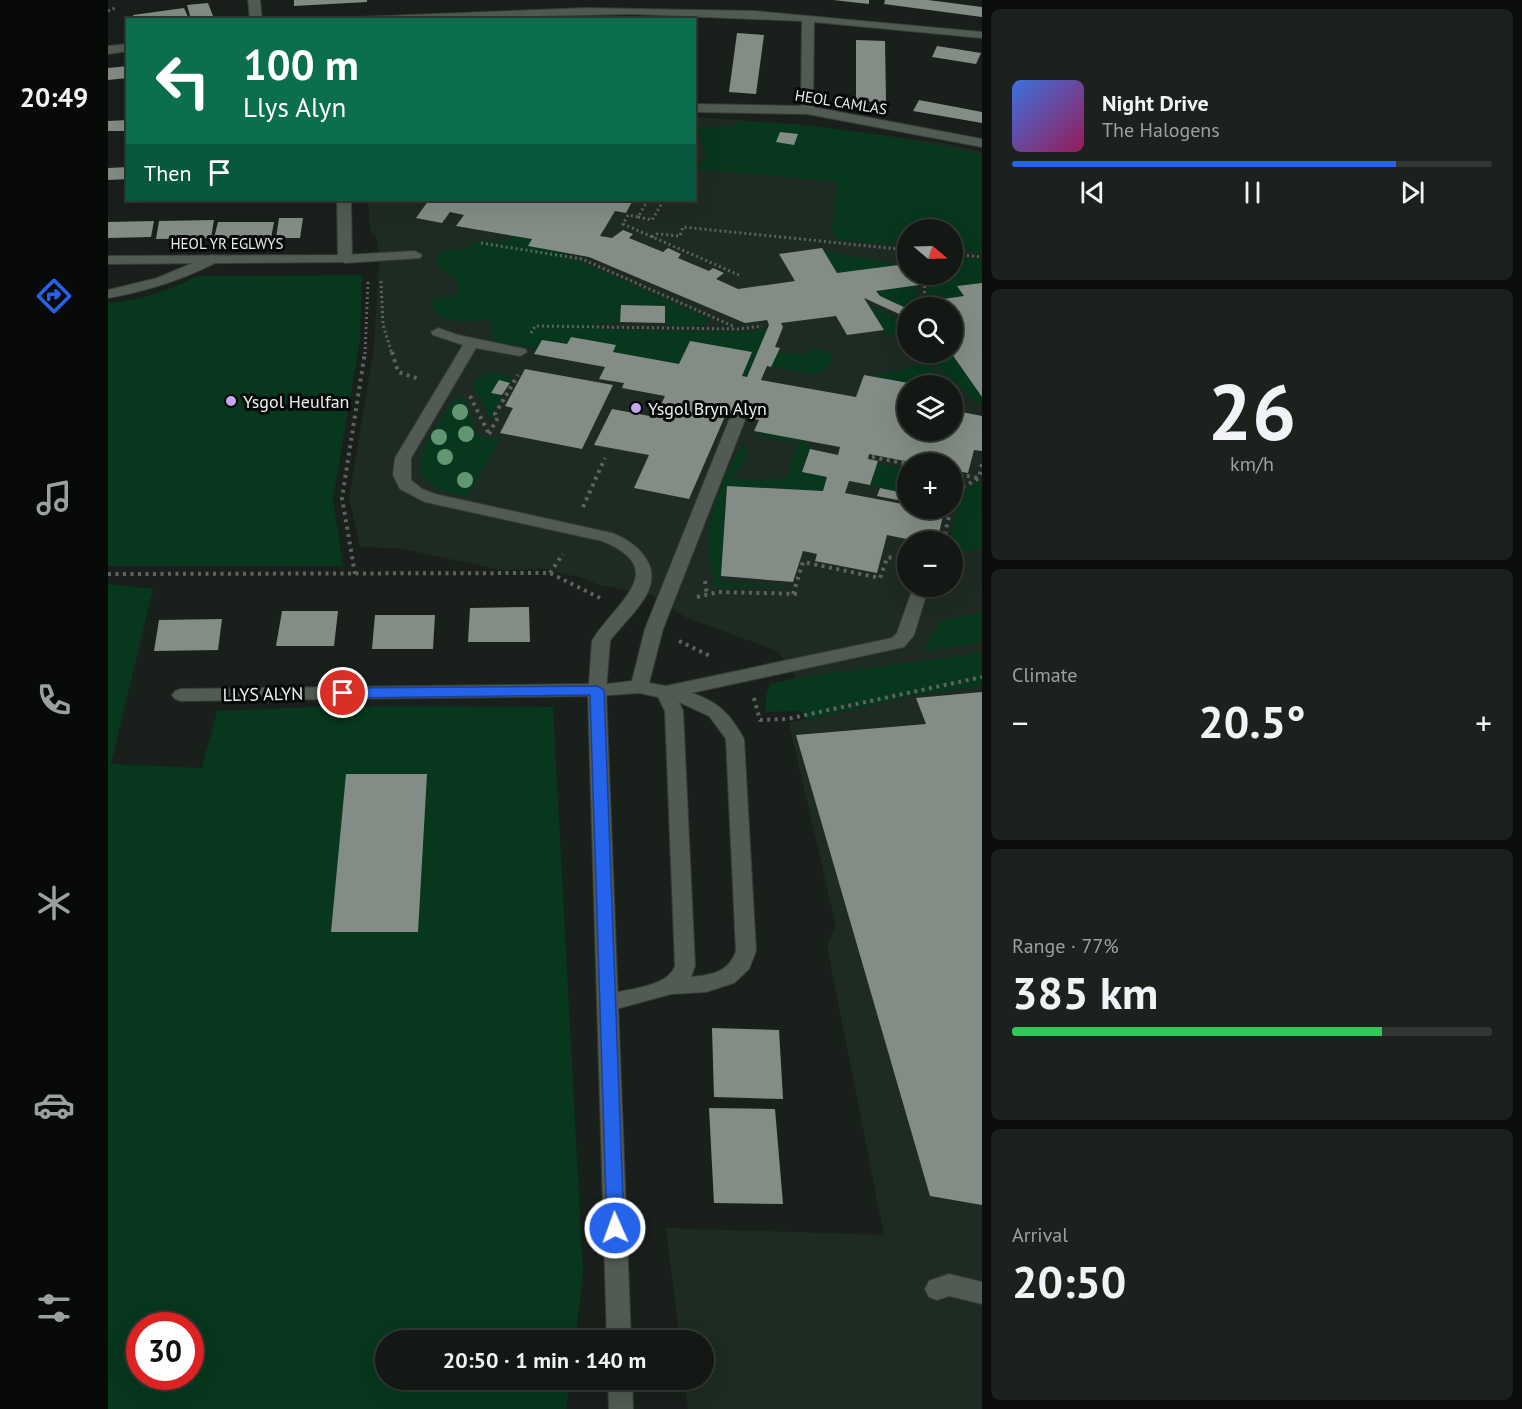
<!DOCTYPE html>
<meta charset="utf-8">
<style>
:root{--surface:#131814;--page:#1c211d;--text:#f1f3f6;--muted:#9da0a0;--line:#323734;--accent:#2563eb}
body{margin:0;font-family:"PT Sans",sans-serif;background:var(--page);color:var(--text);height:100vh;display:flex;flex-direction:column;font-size:22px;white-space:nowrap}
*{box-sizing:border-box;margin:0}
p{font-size:20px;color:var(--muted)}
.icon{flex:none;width:33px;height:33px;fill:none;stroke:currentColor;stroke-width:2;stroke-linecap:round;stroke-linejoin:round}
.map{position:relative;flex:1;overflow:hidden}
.side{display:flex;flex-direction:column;gap:9px;padding:9px;background:#0a0d0b;width:540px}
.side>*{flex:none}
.guide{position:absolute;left:18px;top:18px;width:570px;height:183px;border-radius:0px;box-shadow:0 6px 24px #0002,0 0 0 2px var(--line);background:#0b6e4f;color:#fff;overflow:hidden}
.needle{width:39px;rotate:109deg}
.buttons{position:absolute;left:789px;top:219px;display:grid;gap:12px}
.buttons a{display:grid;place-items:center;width:66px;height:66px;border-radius:50%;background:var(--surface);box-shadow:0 6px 24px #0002,0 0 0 2px var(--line);font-size:30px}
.speed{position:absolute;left:18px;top:1312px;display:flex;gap:12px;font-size:30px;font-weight:700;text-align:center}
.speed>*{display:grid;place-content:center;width:78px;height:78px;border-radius:50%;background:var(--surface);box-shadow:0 6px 24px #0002,0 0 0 2px var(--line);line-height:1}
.speed .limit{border:9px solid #d22;background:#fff;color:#111}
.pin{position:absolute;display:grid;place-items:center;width:51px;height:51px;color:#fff;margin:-26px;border:3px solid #fff;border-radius:50%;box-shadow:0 2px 6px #0007}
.me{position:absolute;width:66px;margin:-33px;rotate:358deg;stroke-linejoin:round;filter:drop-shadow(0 0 4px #0008)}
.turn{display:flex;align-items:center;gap:21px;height:126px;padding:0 18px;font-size:27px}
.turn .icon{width:78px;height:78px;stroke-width:2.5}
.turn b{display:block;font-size:42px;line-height:51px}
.then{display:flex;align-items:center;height:57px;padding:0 18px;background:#0003;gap:12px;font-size:22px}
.big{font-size:45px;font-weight:600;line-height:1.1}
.side .tile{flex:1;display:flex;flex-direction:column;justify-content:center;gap:9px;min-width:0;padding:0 21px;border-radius:9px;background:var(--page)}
.side .dial{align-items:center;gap:0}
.dial b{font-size:78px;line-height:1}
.song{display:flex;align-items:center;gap:18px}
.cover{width:72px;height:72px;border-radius:9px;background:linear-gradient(135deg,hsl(220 70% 55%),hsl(330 70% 35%))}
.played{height:6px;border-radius:3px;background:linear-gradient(90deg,var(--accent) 80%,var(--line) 80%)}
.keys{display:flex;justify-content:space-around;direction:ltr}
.heat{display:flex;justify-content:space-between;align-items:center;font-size:33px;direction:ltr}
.charge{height:9px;border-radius:4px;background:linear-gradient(90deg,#34c759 77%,var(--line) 0)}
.trip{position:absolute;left:267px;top:1330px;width:339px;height:60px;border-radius:30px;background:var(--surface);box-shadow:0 6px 24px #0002,0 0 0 2px var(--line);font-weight:600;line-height:60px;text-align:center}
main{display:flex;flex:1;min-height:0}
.tabs{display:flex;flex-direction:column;width:108px;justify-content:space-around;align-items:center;background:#080a08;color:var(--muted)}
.tabs .icon{width:42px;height:42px}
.tabs .active{color:var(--accent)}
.tabs b{font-size:27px;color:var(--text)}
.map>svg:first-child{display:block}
.built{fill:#1e2b22;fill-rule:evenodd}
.green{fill:#07371d;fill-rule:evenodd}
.building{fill:#838d86}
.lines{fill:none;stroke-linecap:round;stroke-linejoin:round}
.service-casing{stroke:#373d39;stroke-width:2}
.minor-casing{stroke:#373d39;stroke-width:2}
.path-far1{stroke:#5d635e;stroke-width:3;stroke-dasharray:2 3;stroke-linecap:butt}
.path{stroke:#5d635e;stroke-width:4;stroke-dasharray:3 4.5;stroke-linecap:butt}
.service{fill:#515a53;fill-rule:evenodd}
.minor{fill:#515a53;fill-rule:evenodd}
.tree{fill:#629673}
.route{fill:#2563eb;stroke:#184099;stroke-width:1.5}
.poi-dot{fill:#c6a6f0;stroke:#060907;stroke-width:2}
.labels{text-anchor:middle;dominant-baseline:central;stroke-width:6;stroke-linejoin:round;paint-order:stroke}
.far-street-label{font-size:15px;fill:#ebf0ec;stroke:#060907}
.poi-label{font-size:18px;fill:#ebf0ec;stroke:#060907;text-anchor:start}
.street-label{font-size:18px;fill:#ebf0ec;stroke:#060907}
</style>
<main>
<nav class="tabs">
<b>20:49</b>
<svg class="icon active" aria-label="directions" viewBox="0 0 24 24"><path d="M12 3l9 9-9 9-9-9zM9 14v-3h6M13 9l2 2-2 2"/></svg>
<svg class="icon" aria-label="music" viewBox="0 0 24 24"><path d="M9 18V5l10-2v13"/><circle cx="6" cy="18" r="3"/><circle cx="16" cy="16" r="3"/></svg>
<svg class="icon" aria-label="phone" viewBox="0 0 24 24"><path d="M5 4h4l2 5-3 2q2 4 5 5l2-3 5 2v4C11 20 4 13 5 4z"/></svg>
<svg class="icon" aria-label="climate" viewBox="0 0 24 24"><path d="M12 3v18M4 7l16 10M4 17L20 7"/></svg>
<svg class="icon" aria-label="car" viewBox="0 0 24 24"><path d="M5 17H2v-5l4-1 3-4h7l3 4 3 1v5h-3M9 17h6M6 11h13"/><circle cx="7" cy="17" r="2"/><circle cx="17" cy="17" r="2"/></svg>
<svg class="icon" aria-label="filters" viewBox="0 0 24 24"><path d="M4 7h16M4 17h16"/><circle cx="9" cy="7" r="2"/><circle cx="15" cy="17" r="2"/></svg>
</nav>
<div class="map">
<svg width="874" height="1409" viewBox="0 0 874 1409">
<rect width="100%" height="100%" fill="#19201b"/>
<!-- built -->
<g class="built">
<path d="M587,117L698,125L833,143L874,152V653L688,678L670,651L577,617L544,595L491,585L474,578L437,569L393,570L290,548L252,547L241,498L266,348L271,264L269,238L262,231L260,200H586ZM800,230H844V274H800ZM800,308H844V352H800ZM800,386H844V430H800ZM800,464H844V508H800ZM800,542H844V586H800Z"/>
<path d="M874,686V1409H580L576,1380H596V1341H572L558,1228L776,1235L719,946L728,926L681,723L805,695Z"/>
</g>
<!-- green -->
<g class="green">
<path d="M627,121C708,124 794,137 874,154V253L845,250L844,230H800L799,246L727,239L724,230L730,182L591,169L587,171V165L598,160L591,128L627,126Z"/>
<path d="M404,236L424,239L421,246L453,252L460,259L473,262L601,319L596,326L557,325V306L513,305L512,321L518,324L490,323V329L639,332L660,329L639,377L634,376L644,352L582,341L571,364L505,352L507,345L463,337L459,344L434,340L429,348L387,342L382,318C358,322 347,325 326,312L324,302L332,298L349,295V280L333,269L328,261L332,253L347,249H361L365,242L401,241Z"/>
<path d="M715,250L793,265L729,273Z"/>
<path d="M845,256L874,259V283L850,286L856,296L836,299L841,307H821L818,288L821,275L844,274Z"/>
<path d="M254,275L252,340L225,499L235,566H0V303C33,301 59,291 89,276Z"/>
<path d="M803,286L809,287L807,307C796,308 775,302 768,291Z"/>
<path d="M762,307L779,313L796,323L795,333L779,335Z"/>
<path d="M710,349L723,352L725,360L717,371L705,374L663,367L670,352L697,355L699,351Z"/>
<path d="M825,353H844L874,397V406L823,361Z"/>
<path d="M813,365L826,369L842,385H812L763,377Z"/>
<path d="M383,372L397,374L403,378L402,383L391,381L384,393L394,395L384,415L386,418L384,421L365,386L371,376Z"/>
<path d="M348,397L357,399L369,435L391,440L359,497C279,483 321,441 348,397Z"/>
<path d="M651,432L699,441L698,445L703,446L694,472L719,477L715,491L619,486L612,581L678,587L607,588C605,574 601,560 601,546C600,510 616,477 633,447L639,445L637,449L641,450L634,466L622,478L649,481L678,478L691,443L649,435Z"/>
<path d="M770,463L799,469V494L762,485Z"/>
<path d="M867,483L874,484V548L845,553L844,542L841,541L852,494Z"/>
<path d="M0,584L45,589L3,764L94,768L109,711L231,706L445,707L475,1272L467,1341H278V1380H462L458,1409H0ZM32,1326H82V1377H32Z"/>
<path d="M874,613V642L815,651L833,621Z"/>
<path d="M874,653V686L805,695L698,720L693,711L658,712V697L662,684L688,678Z"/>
</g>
<!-- building -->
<g class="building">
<path d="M186,0H259V2L186,6Z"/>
<path d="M725,0H761V4Z"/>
<path d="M777,0H820L874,7V17L776,4Z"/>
<path d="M100,3L105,16L83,19L79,5Z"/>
<path d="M76,8L81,19L27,20L25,15Z"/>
<path d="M629,33L656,35L648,94L621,92Z"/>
<path d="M748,40L777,41L778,102L748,101Z"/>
<path d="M829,46L873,53L868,64L824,57Z"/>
<path d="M20,66V78L0,80V68Z"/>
<path d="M811,100L874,112V123L805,111Z"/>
<path d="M20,120V131H0V121Z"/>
<path d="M672,132L690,134L686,145L668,142Z"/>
<path d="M20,167V179L0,180V168Z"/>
<path d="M321,200H525L518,213L507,211L492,236L504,238L515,230L525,234L521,238L555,252L560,248L573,254L570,258L601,271L605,268L616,273L608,279L630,289L687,281L671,254L714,248L729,273L798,264L800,274H804L811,285L768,291L772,296L800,309V318L756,298L776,330L739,335L728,316L673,323L675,327L667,347L672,348L663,367L659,366L653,380L748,397L756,375L806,384L800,386V430H844V410L874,416V451L866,450L860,473L844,470V464H812L761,454L760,459L770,461L762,485L741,481L737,493L800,505V508L836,511L829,542H813L779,535L769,573L707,561L709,554L695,551L685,582L613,576L619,486L715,491L719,477L694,472L702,449L730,455L732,447L646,431L651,420L618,414L581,499L526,488L541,455L486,445L504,409L547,417L557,396L514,388L516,383L491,379L497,367L426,354L434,340L459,344L463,337L508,345L505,352L571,364L582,341L644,352L634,376L639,377L661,325L659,320L637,323L481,257L420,246L424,239L348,226L356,215L342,212L334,223L308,218Z"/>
<path d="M171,218H195L192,238H168Z"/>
<path d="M106,220L103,238L48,239L51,221Z"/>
<path d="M46,221L43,237L0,238V222Z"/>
<path d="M110,222H166L163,238H106Z"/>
<path d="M874,283V397L844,354V324L852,323L844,313V308H841L835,299L856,296L849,286Z"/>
<path d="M513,305L557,306V323L512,322Z"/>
<path d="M417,369L505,385L474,449L392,433L405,408L397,406Z"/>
<path d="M391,380L402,383L394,395L383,393Z"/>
<path d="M772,488L800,494V502L769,496Z"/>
<path d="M421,607L422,642H360L362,608Z"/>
<path d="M174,611H230L226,646H168Z"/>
<path d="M267,615H327L325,649H264Z"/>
<path d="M114,619L110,650L46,651L51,620Z"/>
<path d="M874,692V1205L822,1196L688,735L818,724L808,698Z"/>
<path d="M238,774H319L310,932H223Z"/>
<path d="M604,1028L671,1030L675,1099L606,1097Z"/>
<path d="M601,1108L667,1109L675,1204L606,1203Z"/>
</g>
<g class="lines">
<defs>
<g id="service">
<path d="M307,251L314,255L312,258L237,263L230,259L237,255Z"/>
<path d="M104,255L109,256L111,259L109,262C74,280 39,291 0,298V290L49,278Z"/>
<path d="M330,328L350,335L417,349L419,352L412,356L368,348L303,458V480L314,489L327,494L504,533C519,539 532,547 540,562C556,593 514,621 499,645H487L484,641C504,605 566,570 494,541L317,502L292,489L285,475L287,458L355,345L325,335L323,332Z"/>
<path d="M629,415L637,420L555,629L541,683L558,686L784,638L789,633L805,588H817L819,592L806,635L796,647L583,693C610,701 623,715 636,739L648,951L641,969L626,983L598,992L563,994L501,1011L494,1008L491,1002L494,996C513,989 559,989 567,966L557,711L550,697L531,693L489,696L483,694L480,690L483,686L524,681L537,629L621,420ZM571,702L601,716L618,739L628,951C621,972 604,975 583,977L587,966L575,711Z"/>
<path d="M841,1274L874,1282V1304L841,1296L829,1300L821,1297L817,1289L821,1281Z"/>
</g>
<g id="minor">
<path d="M140,0H152L154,20H142Z"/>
<path d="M478,8L647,11L874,32V38L706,22L705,107L874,139V147L699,114L586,112V104L693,106L694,21L524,14L245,20L250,17Z"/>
<path d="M20,44V51L0,54V46Z"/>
<path d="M229,200H243L244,259L242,262L0,264V256L230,255Z"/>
<path d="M493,635L499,637L502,641L498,690L523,1341H499L480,696L73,701L67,699L64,695L67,691L73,689L481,684L484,641L487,637Z"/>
<path d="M500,1380H524L525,1409H501Z"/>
</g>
</defs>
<!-- service casing -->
<use href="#service" class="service-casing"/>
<!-- minor casing -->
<use href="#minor" class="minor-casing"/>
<!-- path-far1 -->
<g class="path-far1">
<path d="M0,11L7,8"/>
<path d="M540,200L530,217L520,215L515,224L631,275"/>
<path d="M530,217L544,220L556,200"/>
<path d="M544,237L549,234L572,236L575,227L800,250"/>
<path d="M373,243L474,259L627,327"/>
<path d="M844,254L874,257"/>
<path d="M273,281L275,325L284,354"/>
<path d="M816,308L817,274"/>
<path d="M423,333L427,326L630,329L654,326"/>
<path d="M257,354L260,281"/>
</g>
<!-- path -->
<g class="path">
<path d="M284,352L290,372L311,379"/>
<path d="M362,396L382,436"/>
<path d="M381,434L390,417L387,414L410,375"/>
<path d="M764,457L800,464"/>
<path d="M844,473L870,478"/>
<path d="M844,483L848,491L844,503"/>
<path d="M848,491L871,478L874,464"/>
<path d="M475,507L497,458"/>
<path d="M835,542L843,508"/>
<path d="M442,573L455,554"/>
<path d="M0,574L442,573L492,598"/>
<path d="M247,574L234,498L257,352"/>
<path d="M597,581L599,595"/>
<path d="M685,594L695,562L772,578L779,558L800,555"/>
<path d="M589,597L610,592L693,594"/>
<path d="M571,641L602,656"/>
<path d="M646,698L652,720L679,719L874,677"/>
</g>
<!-- service -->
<use href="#service" class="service"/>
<!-- minor -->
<use href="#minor" class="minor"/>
</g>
<!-- trees -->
<g class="tree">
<circle cx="352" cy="412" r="8"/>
<circle cx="358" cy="434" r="8"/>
<circle cx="331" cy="437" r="8"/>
<circle cx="337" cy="457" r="8"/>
<circle cx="357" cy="480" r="8"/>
</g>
<!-- route -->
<path class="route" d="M489,686L496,690L516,1228L514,1233L507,1236L501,1233L499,1228L482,695L235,698L228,693L235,688Z"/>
<!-- markers -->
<g class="poi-dot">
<circle cx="123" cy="401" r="6"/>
<circle cx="528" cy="408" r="6"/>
</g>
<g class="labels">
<!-- far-street labels -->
<g class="far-street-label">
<text transform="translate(733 102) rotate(9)">HEOL CAMLAS</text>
<text x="119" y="243">HEOL YR EGLWYS</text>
</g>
<!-- poi labels -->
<g class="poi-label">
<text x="135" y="401">Ysgol Heulfan</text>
<text x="540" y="408">Ysgol Bryn Alyn</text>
</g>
<!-- street labels -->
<g class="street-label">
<text transform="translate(155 694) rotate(-1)">LLYS ALYN</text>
</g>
</g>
</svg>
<div class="buttons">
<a><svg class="needle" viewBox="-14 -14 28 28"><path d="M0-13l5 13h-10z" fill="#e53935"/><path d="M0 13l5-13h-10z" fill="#9da0a0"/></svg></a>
<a><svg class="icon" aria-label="search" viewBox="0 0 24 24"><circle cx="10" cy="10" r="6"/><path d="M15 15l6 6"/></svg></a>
<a><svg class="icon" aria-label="layers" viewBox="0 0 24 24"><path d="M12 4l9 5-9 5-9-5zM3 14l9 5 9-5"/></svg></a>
<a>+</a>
<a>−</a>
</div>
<div class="speed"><div class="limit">30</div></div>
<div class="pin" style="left:235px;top:693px;background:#d93025"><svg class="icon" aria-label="arrive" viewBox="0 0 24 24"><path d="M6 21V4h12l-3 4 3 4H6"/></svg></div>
<svg class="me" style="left:507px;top:1228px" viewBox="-20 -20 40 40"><circle r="17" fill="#2563eb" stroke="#fff" stroke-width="3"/><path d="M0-11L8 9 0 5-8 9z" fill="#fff"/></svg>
<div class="trip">20:50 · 1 min · 140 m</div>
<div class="guide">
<div class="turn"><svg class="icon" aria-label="left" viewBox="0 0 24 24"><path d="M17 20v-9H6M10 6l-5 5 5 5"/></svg><div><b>100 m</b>Llys Alyn</div></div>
<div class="then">Then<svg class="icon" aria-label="arrive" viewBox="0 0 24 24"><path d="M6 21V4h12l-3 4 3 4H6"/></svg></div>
</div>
</div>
<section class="side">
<div class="tile">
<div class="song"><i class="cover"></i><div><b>Night Drive</b><p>The Halogens</p></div></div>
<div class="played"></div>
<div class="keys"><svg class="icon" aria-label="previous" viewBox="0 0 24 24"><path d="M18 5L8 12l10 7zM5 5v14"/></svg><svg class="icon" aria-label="pause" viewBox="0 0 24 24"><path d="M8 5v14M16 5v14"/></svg><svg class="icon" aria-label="next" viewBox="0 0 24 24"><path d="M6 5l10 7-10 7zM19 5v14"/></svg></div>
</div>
<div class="tile dial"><b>26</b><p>km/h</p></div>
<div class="tile"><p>Climate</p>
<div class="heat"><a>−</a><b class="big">20.5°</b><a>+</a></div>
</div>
<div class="tile"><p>Range · 77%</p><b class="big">385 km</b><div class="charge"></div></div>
<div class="tile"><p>Arrival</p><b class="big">20:50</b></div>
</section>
</main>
